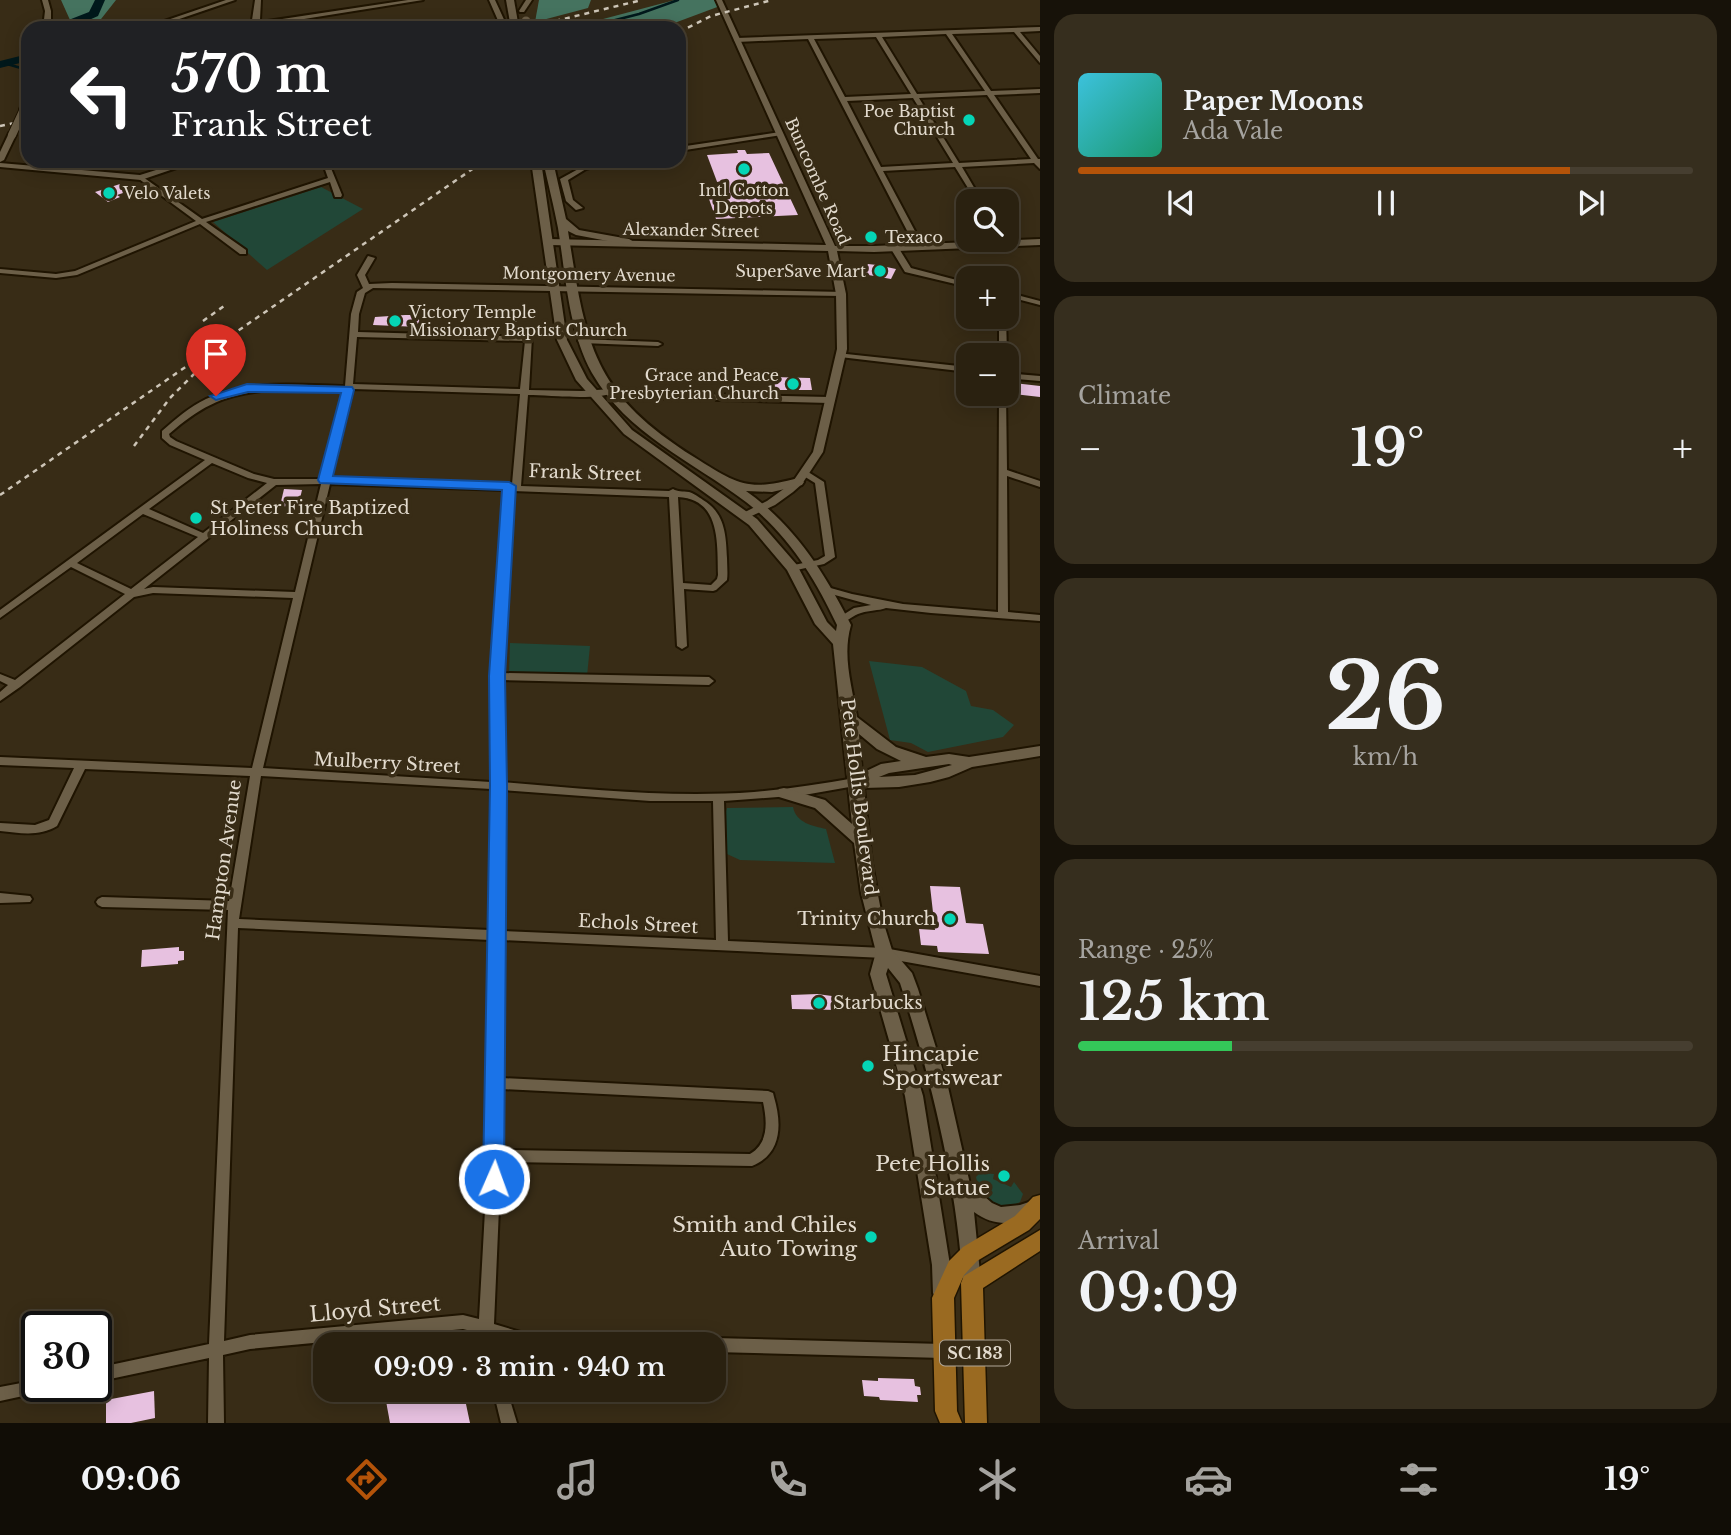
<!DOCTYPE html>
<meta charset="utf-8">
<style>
:root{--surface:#2a2110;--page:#362e1e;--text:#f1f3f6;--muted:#a5a39f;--line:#463e30;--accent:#b45309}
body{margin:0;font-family:"Libre Baskerville",serif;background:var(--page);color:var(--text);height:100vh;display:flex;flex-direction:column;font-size:26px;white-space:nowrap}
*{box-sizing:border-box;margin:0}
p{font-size:23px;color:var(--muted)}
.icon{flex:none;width:38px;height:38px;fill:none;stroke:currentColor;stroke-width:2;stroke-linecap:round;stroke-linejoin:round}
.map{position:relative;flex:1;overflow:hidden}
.drawer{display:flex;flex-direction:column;gap:14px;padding:14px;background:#171209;width:691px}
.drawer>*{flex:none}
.hud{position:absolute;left:21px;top:21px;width:665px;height:147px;border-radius:21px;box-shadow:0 4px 18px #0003,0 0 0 2px var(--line);background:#202124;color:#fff;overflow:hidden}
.controls{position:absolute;left:956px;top:189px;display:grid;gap:14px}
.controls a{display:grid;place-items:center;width:63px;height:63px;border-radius:14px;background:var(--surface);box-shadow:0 4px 18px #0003,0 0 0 2px var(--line);font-size:35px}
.speed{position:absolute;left:21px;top:1311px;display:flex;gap:14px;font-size:35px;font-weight:700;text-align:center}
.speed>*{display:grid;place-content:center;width:91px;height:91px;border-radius:50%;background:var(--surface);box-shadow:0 4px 18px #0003,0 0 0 2px var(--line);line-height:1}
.speed .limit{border:4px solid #111;border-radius:10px;background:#fff;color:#111}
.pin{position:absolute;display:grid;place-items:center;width:60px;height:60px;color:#fff;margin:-72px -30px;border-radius:50% 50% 50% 0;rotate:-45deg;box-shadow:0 0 7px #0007}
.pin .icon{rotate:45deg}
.me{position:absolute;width:77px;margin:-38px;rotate:2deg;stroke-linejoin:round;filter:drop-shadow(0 0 5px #0008)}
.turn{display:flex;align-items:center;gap:24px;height:147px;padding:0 35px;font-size:32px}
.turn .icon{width:91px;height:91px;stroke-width:2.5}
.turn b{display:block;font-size:49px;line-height:60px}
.big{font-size:52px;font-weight:600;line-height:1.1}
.drawer .widget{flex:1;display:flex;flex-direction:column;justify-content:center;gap:10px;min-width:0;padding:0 24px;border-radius:21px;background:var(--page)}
.drawer .dial{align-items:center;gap:0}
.dial b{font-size:91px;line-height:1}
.song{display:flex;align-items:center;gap:21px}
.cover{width:84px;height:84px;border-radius:10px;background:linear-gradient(135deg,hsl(190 70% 55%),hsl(160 70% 35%))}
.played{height:7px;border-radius:4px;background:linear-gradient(90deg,var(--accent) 80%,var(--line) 80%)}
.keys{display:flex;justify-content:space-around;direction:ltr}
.heat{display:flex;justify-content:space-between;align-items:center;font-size:38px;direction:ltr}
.charge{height:10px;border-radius:5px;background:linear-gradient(90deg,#34c759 25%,var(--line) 0)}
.trip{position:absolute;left:313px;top:1332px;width:413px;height:70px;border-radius:21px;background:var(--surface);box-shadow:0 4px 18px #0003,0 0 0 2px var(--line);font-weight:600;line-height:70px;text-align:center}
.dock{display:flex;height:112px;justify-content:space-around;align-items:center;background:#110d06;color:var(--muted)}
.dock .icon{width:49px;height:49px}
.dock .selected{color:var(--accent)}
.dock b{font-size:32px;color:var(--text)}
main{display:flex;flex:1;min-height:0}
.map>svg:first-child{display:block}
.green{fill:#214737}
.forest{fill:#45735f}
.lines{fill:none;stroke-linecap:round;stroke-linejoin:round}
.stream{stroke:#00181b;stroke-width:2.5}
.river{fill:#00181b;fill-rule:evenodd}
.building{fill:#e7c1e0}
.minor-casing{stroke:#1f1401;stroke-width:4}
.tertiary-casing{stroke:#1f1401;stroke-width:4}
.secondary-casing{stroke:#1f1401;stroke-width:4}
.primary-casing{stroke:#1f1401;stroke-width:3}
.minor{fill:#6c5f48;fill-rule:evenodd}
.tertiary{fill:#6c5f48;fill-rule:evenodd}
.secondary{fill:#6c5f48;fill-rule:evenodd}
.primary{fill:#9a6a21;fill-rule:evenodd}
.rail{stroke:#cdc5b7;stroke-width:2.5;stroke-dasharray:5 5;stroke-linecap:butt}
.tertiary-bridge-casing{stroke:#1f1401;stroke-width:10;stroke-linecap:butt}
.secondary-bridge-casing{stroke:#1f1401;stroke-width:11;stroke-linecap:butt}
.tertiary-bridge{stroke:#6c5f48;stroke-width:8}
.secondary-bridge{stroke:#6c5f48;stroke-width:9}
.route{fill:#1a73e8;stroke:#114b97;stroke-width:2}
.poi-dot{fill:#05d5b6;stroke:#382c16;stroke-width:2.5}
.labels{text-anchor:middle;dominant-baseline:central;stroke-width:7;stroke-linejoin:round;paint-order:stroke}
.far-poi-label{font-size:16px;fill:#e3dbce;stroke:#382c16;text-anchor:end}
.far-street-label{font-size:16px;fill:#e3dbce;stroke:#382c16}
.shield{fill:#382c16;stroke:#b0a697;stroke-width:2}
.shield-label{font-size:16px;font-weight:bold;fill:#e3dbce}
.street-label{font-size:18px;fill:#e3dbce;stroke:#382c16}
.poi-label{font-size:18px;fill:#e3dbce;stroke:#382c16;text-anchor:start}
.near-poi-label{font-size:21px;fill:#e3dbce;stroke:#382c16;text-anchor:end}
.near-street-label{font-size:21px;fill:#e3dbce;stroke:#382c16}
</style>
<main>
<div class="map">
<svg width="1040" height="1423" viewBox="0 0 1040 1423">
<rect width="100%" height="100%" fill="#382c16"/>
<!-- green -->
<g class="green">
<path d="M321,187L363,209L267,270L213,222Z"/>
<path d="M510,643L590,646L587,676L509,674Z"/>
<path d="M869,661L922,667L966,691L971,706L993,710L1014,725L1003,737L928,752L911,743L890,740Z"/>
<path d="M793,807C796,823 813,826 826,829L835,863L740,860L727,854L725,814L727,808Z"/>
<path d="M980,1173L994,1174L993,1179L1011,1187L1014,1182L1023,1194L1020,1202C999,1214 980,1196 976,1177Z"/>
</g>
<!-- forest -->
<g class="forest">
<path d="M61,0H116L94,28H60L70,20Z"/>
<path d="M539,0H591L588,8L535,22Z"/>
<path d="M675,0H714L720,6L661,28H569Z"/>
</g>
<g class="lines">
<!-- stream -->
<g class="stream">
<path d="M584,28L639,14L678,0"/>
<path d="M7,64L28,70"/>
</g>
<!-- river -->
<g class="river">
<path d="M95,0H105L98,16L71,28H59L66,21L89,12Z"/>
<path d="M28,54V61L0,68V61Z"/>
</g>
</g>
<!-- building -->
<g class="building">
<path d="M737,150H745L747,154L769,153L798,215L716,219L709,199H717L715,195H722L707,155L738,153Z"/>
<path d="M120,184L129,191L117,195L120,197L108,202L95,192Z"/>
<path d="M868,264L877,265L896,269L891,279L863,274Z"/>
<path d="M405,315H420L419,327L373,325L375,317Z"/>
<path d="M773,377L810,378L812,390H775Z"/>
<path d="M1014,383L1040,386V397L1014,394L1011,392L1012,384Z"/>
<path d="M284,489L302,490L298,507L280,506Z"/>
<path d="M930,886L960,887L966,923L983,924L989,954L938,952L937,946L921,945L919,929L935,930Z"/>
<path d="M179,947V951H184V960L178,961V964L141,967L142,950Z"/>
<path d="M817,994L847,998L848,1008L836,1007L837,1010L792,1009L791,995Z"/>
<path d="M878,1378L914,1379L915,1386L920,1387L921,1395H917L918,1402L880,1400L879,1397L864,1396L862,1380L878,1381Z"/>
<path d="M384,1390H463L470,1423H390Z"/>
<path d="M154,1391L155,1418L131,1423H106V1400Z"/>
</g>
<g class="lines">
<defs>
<g id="minor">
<path d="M226,0H235L153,28H144Z"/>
<path d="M408,0H423L247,28H232L235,26Z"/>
<path d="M489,0H495L507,26L506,27L492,28L500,25Z"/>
<path d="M1040,27V31L1020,32L1040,56V63L1014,32L952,34L991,91L1040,89V93L994,95L1038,159H1040V169L1034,163L962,167L982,201H976L955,167L883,171L924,248L920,250L916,248L808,39L737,42L734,40L737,38ZM946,34L985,91L917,94L882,37ZM876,37L911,94L845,97L814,39ZM987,95L1031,159L959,163L919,98ZM913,98L953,163L881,167L847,101Z"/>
<path d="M780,132L782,133V135L679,151V147Z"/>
<path d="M322,161H328L342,195L341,197H335L330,182L206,222L246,250V254H240L200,224L77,275L56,278L0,273V269L56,274L75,271L196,221L139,179V177H143L202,219L328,178Z"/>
<path d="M602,161H613L586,169L568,180L573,200L583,208L576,210L566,201L560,179L582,167Z"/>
<path d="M892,247H898L911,268L968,283V287L905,272L891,249Z"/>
<path d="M368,256L375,258L365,275L369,284L392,283L844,292V296H841L373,288L365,293L359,314L358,332L532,337L529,390L582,391L611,389L615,392C598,401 549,395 528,395L521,486L669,491L673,489C678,492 682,491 689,492C693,493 699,497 703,500C725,513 726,535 727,558C727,565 728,573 727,580L716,590L713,591L684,589L687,646L682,649L677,646L669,497L513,491L502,673L709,677L714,681L709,685L502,680V782C586,789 670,798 754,792C788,789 821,784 855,778L859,779L860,782L859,785L855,786L804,795L724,801L728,941L884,948L1040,976V986L884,958L502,940V1078L768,1091L773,1093L774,1097C782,1124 782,1154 752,1166L501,1162L494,1324L527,1334L658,1337L663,1339L665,1344H510L495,1339L496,1344H482L479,1333L463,1329L250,1349L223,1355L224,1423H208L209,1358L96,1382V1368L209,1344L228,910L102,907L98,905L96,902L98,899L102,897L229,901L250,776L85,769L57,826C39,837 20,833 0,831V823L35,825L49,820L74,768L0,765V757L252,768L293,598L153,593L134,597L20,687L0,701V692L8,685L0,681V674L15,680L125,594L71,567L0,618V610L205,460L170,445L162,438V431C176,419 189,407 206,399C249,379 298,385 345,386L351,314L357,292L363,288L357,275ZM357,337L525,341L520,389L353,384ZM353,389L520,394L512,484L331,478ZM273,390L343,391L322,479H274L254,474L176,441L170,437L169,434C203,404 228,393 273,390ZM212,463L248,478L267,483L203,533L149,509ZM321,484L295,592L153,587L144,589L276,485ZM330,484L504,490L492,676L491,782L263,768ZM678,497C721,499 717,544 718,575L717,579L711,585L683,583ZM143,514L198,537L131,589L77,563ZM261,776L491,789L490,930L239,919ZM502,790L650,801H713L716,940L502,931ZM238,928L490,940L488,1156L479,1319L463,1315L250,1335L224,1341ZM502,1089L763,1102C767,1121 769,1143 750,1154L502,1150Z"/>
<path d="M1006,292L1040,301V305L1006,296Z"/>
<path d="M1006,316L1007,355L1006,356L999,355V317Z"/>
<path d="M579,339L658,342L662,344L658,346L582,343L578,341Z"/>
<path d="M837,353L968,367V372L840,357L836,355Z"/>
<path d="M1006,373L1040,376V381L1006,378Z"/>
<path d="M652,393L829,397L833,400L829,403L649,398L648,396Z"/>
<path d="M1006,393L1007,470L1040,481V487L1007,476L1008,612L1040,615V621L931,613L886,608C878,611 870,610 861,613C852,615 848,623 838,622L837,620L838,618L854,608L871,605L824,592L822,590L824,588L827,587L852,594L903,604L998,612L999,394Z"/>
<path d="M805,470L824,482L835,557L824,564L792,571L789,570L787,568L789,566L818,560L825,556L815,483L802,475V471Z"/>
<path d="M0,893L30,896L32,899L30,902L0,903Z"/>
<path d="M714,1338L943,1344L948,1346L950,1351L948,1356L943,1358L714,1352V1344H707L709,1340Z"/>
<path d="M37,1380V1386H48L46,1391L0,1401V1387Z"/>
<path d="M493,1390H507L517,1423H501Z"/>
</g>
<g id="tertiary">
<path d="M42,0H48L51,11V28H43L45,11Z"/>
<path d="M255,0H261L260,20L263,28H255L252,20Z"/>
<path d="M526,0H532L524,12H520L519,11Z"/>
<path d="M716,0H722L835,246H874L1040,239V245L874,252L837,251L846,294L847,349L823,452L802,484L793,492L775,505L745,519L741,518L740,516L741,514L767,501L785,488L794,480L813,452L837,349L836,294L828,251L549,245L545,242L549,239L826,245Z"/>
<path d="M25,98H28V109L24,111L20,109Z"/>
<path d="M9,133L16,135L4,160L0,162V152Z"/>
<path d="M185,161H197L141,180L0,167V163L140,175Z"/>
</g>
<g id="secondary">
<path d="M506,0H514L519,28H511Z"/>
<path d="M531,161H541L567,340L587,379L632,430L757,519L797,565L827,622L836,631L837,625C815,578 788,534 746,502C692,461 627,434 592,373C568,329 566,277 558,228C554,207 548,183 543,161H553L566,219L579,230L629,239L634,242L629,245L576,235L568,231C586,344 591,392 694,457C737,484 747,492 798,478L804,482L802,485L772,492L746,491C794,525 825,573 851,625C842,656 852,686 857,717L896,747L926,757L949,754L969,757L1040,746V756L972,767L949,777L930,782L899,787L864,788L872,864L883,921L892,950L912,973L918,989L948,1087L970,1184L992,1203L1001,1207L1020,1205L1032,1201L1040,1206L1038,1215C1015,1224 996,1228 974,1212L981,1283L979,1289L972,1292L965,1289L963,1283C956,1180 932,1081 900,983L888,968L886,974L923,1096L950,1265L953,1293L950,1299L943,1302L936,1299L933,1293L932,1265L905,1096L870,974L876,952L861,893L854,843L815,808L779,797L777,793L779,789L784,788L825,800L852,824L833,644L815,624L787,570L749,525L624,434L576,380L557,340ZM859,734L877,749L901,761L881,764L862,773ZM949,764L952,765L915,775L879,777L889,773Z"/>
</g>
<g id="primary">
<path d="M1040,1195V1219L1029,1230L977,1261L964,1275L954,1298L957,1411L962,1423H940L935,1411L932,1298L949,1261L963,1247L1015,1216L1033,1197Z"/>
<path d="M1040,1230V1251L983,1288L987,1423H965L961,1283L964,1276Z"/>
</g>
</defs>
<!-- minor casing -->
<use href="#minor" class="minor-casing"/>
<!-- tertiary casing -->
<use href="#tertiary" class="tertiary-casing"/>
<!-- secondary casing -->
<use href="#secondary" class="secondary-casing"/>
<!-- primary casing -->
<use href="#primary" class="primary-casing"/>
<!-- minor -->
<use href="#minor" class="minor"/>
<!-- tertiary -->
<use href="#tertiary" class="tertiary"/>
<!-- secondary -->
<use href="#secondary" class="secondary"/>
<!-- primary -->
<use href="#primary" class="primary"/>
<!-- rail -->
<g class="rail">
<path d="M526,28L642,0"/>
<path d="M679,32L711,16L772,0"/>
<path d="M0,126L28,120"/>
<path d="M203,321L224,306"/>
<path d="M134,446L170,398L207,361"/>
<path d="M0,495L484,161"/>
</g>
<defs>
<path id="tertiary-bridge" d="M12,135L24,109"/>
<path id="secondary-bridge" d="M526,21V28"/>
</defs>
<!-- tertiary-bridge casing -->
<use href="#tertiary-bridge" class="tertiary-bridge-casing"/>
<!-- secondary-bridge casing -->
<use href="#secondary-bridge" class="secondary-bridge-casing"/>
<!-- tertiary-bridge -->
<use href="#tertiary-bridge" class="tertiary-bridge"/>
<!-- secondary-bridge -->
<use href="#secondary-bridge" class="secondary-bridge"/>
</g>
<!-- route -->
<path class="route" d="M247,384L352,387L354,390L333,476L509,482L516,486L505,676L507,786L504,1179L501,1185L494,1188L486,1185L483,1179L490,786L489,676L502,490L320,483L318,480L341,393L248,392L216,400L210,396Z"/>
<!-- markers -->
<g class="poi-dot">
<circle cx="969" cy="120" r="7"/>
<circle cx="744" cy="169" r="7"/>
<circle cx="109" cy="193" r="7"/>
<circle cx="871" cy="237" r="7"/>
<circle cx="880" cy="271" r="7"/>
<circle cx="395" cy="321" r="7"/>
<circle cx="793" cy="384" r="7"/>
<circle cx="196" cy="518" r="7"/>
<circle cx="950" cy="919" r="7"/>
<circle cx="819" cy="1003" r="7"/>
<circle cx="868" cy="1066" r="7"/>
<circle cx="1004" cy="1176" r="7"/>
<circle cx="871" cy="1237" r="7"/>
</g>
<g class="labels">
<!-- far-poi labels -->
<g class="far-poi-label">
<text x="955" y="111">Poe Baptist<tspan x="955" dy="18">Church</tspan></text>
<text x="744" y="190" text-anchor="middle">Intl Cotton<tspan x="744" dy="18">Depots</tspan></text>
<text x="123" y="193" text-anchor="start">Velo Valets</text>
<text x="885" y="237" text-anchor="start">Texaco</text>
<text x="866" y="271">SuperSave Mart</text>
<text x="409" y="312" text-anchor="start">Victory Temple<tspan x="409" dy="18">Missionary Baptist Church</tspan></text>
<text x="779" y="375">Grace and Peace<tspan x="779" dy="18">Presbyterian Church</tspan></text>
</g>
<!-- far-street labels -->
<g class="far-street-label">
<text transform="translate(818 181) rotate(66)">Buncombe Road</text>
<text transform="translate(691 230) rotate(1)">Alexander Street</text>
<text transform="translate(589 274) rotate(1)">Montgomery Avenue</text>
</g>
<!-- shield labels -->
<rect class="shield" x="940" y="1340.5" width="70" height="25" rx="5"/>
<g class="shield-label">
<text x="975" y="1353">SC 183</text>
</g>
<!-- street labels -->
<g class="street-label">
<text transform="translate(585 473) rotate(2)">Frank Street</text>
<text transform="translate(387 763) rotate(3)">Mulberry Street</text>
<text transform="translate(859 797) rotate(83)">Pete Hollis Boulevard</text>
<text transform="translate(224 860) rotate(-82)">Hampton Avenue</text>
<text transform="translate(638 924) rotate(3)">Echols Street</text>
</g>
<!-- poi labels -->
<g class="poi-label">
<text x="210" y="508">St Peter Fire Baptized<tspan x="210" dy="21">Holiness Church</tspan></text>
<text x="936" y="919" text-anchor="end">Trinity Church</text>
<text x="833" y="1003">Starbucks</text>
</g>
<!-- near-poi labels -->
<g class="near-poi-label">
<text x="882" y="1054" text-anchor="start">Hincapie<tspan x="882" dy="24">Sportswear</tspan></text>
<text x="990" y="1164">Pete Hollis<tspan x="990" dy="24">Statue</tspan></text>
<text x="857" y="1225">Smith and Chiles<tspan x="857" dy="24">Auto Towing</tspan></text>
</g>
<!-- near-street labels -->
<g class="near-street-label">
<text transform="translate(375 1309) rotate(-5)">Lloyd Street</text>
</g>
</g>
</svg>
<div class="controls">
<a><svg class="icon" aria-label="search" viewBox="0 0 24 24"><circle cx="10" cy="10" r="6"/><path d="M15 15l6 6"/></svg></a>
<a>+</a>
<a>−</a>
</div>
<div class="speed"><div class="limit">30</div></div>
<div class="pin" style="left:216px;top:396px;background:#d93025"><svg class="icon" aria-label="arrive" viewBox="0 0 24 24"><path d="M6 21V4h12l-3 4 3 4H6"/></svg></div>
<svg class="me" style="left:494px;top:1179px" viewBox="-20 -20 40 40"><circle r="17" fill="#1a73e8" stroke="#fff" stroke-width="3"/><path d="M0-11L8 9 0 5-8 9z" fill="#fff"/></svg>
<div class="trip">09:09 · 3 min · 940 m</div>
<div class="hud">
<div class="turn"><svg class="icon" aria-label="left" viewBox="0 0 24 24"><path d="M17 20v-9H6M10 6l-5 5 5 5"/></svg><div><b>570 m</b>Frank Street</div></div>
</div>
</div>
<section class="drawer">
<div class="widget">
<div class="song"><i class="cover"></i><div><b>Paper Moons</b><p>Ada Vale</p></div></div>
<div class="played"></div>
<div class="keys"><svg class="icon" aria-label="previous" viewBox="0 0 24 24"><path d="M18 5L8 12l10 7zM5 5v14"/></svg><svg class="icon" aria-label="pause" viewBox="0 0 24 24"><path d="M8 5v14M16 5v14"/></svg><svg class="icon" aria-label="next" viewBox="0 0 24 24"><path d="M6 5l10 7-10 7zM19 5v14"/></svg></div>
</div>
<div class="widget"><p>Climate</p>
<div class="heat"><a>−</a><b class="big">19°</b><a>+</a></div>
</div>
<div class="widget dial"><b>26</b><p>km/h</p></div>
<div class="widget"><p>Range · 25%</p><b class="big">125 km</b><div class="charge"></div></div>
<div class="widget"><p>Arrival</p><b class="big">09:09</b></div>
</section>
</main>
<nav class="dock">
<b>09:06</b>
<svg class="icon selected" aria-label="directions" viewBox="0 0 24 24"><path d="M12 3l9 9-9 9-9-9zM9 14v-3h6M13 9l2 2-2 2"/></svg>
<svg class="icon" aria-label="music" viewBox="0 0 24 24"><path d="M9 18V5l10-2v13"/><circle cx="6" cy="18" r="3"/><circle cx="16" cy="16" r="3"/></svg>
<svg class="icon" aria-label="phone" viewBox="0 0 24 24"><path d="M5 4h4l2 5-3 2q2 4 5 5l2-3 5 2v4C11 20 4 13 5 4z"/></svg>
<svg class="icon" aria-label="climate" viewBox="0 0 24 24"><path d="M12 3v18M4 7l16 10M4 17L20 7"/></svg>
<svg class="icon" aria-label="car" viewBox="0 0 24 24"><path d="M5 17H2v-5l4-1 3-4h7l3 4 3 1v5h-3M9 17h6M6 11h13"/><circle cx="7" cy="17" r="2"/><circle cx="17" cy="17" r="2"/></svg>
<svg class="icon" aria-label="filters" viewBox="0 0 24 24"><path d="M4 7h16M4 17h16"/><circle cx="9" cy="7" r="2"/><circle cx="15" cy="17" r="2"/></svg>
<b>19°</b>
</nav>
